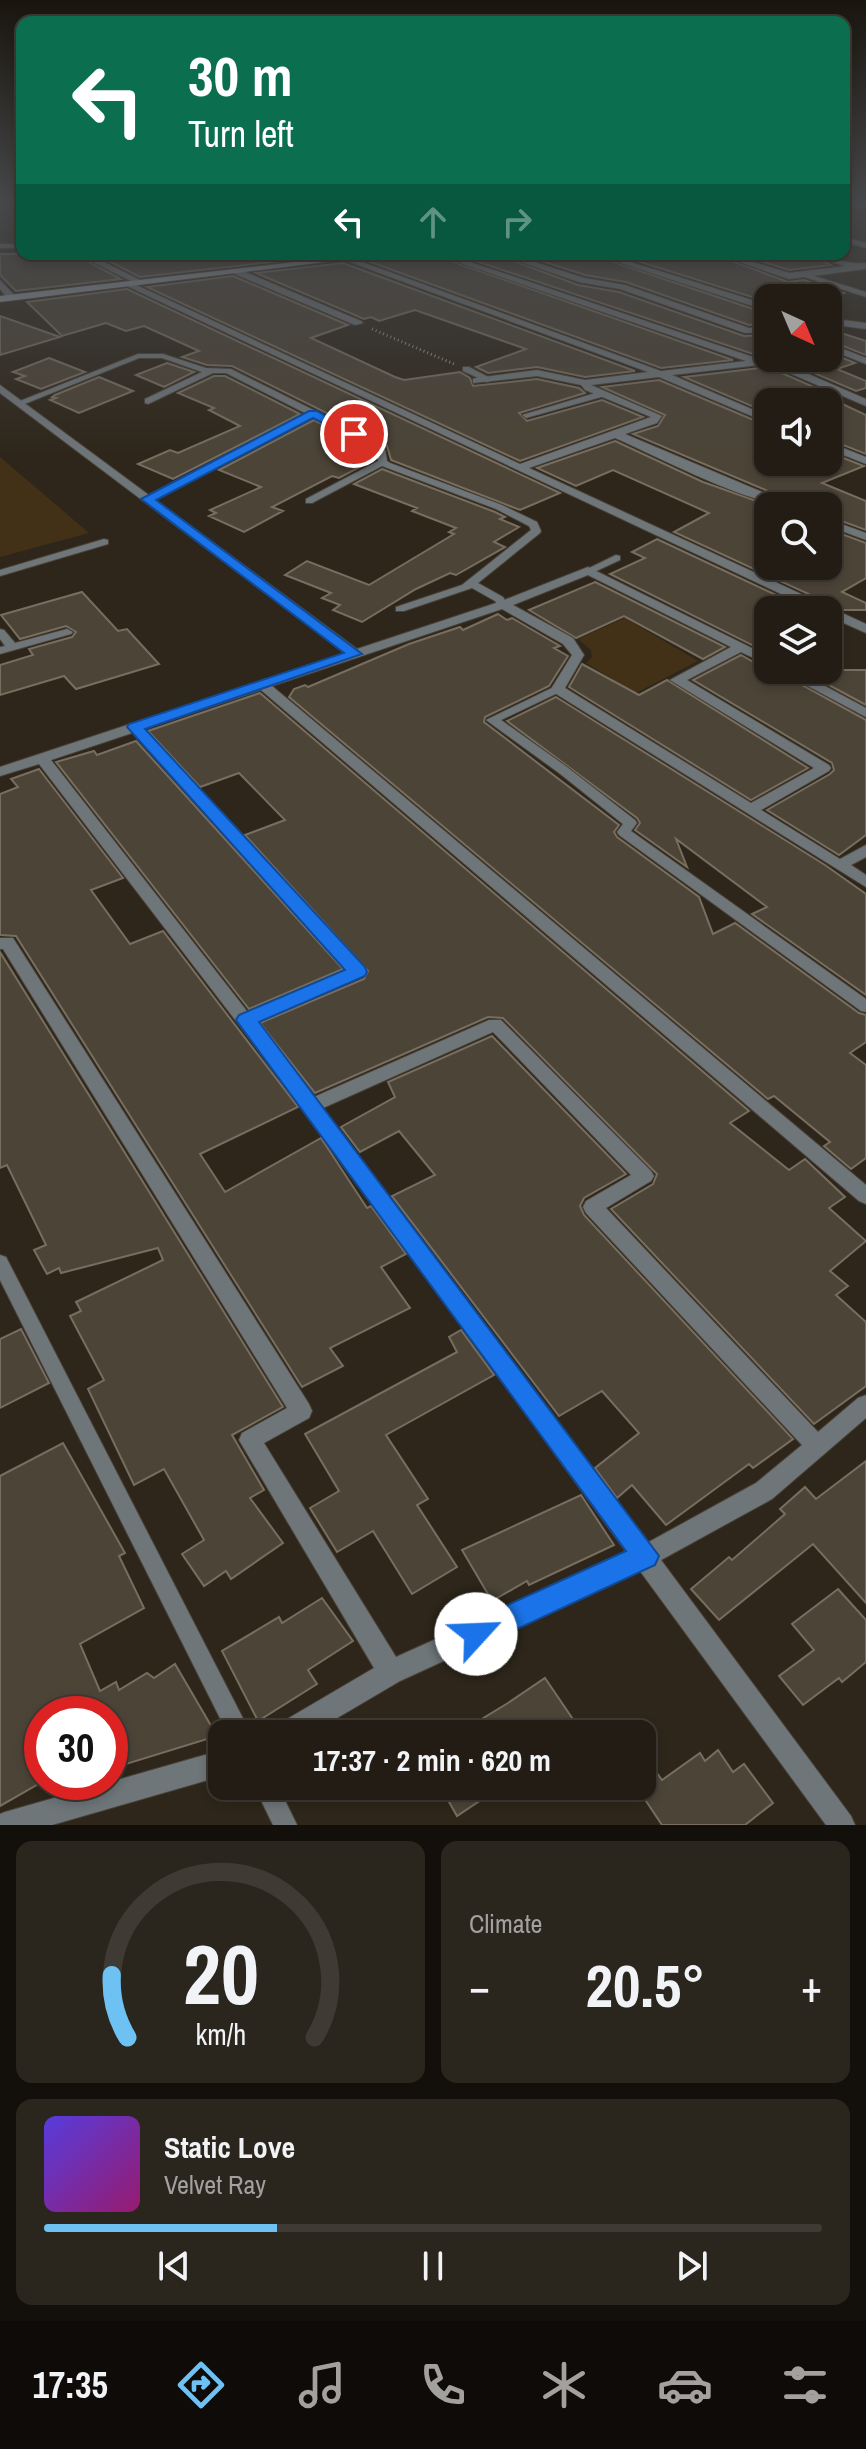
<!DOCTYPE html>
<meta charset="utf-8">
<style>
:root{--surface:#221c14;--page:#2a251d;--text:#f1f3f6;--muted:#a2a1a0;--line:#3f3a34;--accent:#6ec2f3}
body{margin:0;font-family:"Archivo Narrow",sans-serif;background:var(--page);color:var(--text);height:100vh;display:flex;flex-direction:column;font-size:30px;white-space:nowrap}
*{box-sizing:border-box;margin:0}
p{font-size:26px;color:var(--muted)}
.icon{flex:none;width:44px;height:44px;fill:none;stroke:currentColor;stroke-width:2;stroke-linecap:round;stroke-linejoin:round}
.map{position:relative;height:1825px;overflow:hidden}
.details{display:flex;flex-direction:column;gap:16px;padding:16px;background:#130f0b;flex:1}
.details>*{flex:none}
.hud{position:absolute;left:16px;top:16px;width:834px;height:244px;border-radius:16px;box-shadow:0 4px 12px #0003,0 0 0 2px var(--line);background:#0b6e4f;color:#fff;overflow:hidden}
.needle{width:52px;rotate:136deg}
.tools{position:absolute;left:754px;top:284px;display:grid;gap:16px}
.tools a{display:grid;place-items:center;width:88px;height:88px;border-radius:16px;background:var(--surface);box-shadow:0 4px 12px #0003,0 0 0 2px var(--line);font-size:40px}
.speed{position:absolute;left:24px;top:1696px;display:flex;gap:16px;font-size:40px;font-weight:700;text-align:center}
.speed>*{display:grid;place-content:center;width:104px;height:104px;border-radius:50%;background:var(--surface);box-shadow:0 4px 12px #0003,0 0 0 2px var(--line);line-height:1}
.speed .limit{border:12px solid #d22;background:#fff;color:#111}
.pin{position:absolute;display:grid;place-items:center;width:68px;height:68px;color:#fff;margin:-34px;border:4px solid #fff;border-radius:50%;box-shadow:0 2px 8px #0007}
.me{position:absolute;width:88px;margin:-44px;rotate:65deg;stroke-linejoin:round;filter:drop-shadow(0 0 6px #0008)}
.turn{display:flex;align-items:center;gap:28px;height:168px;padding:0 40px;font-size:36px}
.turn .icon{width:104px;height:104px;stroke-width:2.5}
.turn b{display:block;font-size:56px;line-height:68px}
.lanes{display:flex;align-items:center;height:76px;padding:0 40px;background:#0003;justify-content:center;gap:40px;direction:ltr}
.lanes .off{opacity:.35}
.big{font-size:60px;font-weight:700;line-height:1.1}
.details .card{flex:1;display:flex;flex-direction:column;justify-content:center;gap:12px;min-width:0;padding:0 28px;border-radius:16px;background:var(--page)}
.details .dial{align-items:center;gap:0}
.dial svg{height:208px;overflow:visible;fill:none;stroke:var(--line);stroke-width:7;stroke-linecap:round;text-anchor:middle}
.dial text{fill:var(--text);stroke:none}
.song{display:flex;align-items:center;gap:24px}
.cover{width:96px;height:96px;border-radius:12px;background:linear-gradient(135deg,hsl(250 70% 55%),hsl(320 70% 35%))}
.played{height:8px;border-radius:4px;background:linear-gradient(90deg,var(--accent) 30%,var(--line) 30%)}
.keys{display:flex;justify-content:space-around;direction:ltr}
.heat{display:flex;justify-content:space-between;align-items:center;font-size:44px;direction:ltr}
.details .tiles{flex:1;display:grid;gap:16px;grid-template-columns:1fr 1fr}
.card:last-child{grid-column:span 2}
.trip{position:absolute;left:208px;top:1720px;width:448px;height:80px;border-radius:16px;background:var(--surface);box-shadow:0 4px 12px #0003,0 0 0 2px var(--line);font-weight:700;line-height:80px;text-align:center}
.tabs{display:flex;height:128px;justify-content:space-around;align-items:center;background:#0e0b08;color:var(--muted)}
.tabs .icon{width:56px;height:56px}
.tabs .current{color:var(--accent)}
.tabs b{font-size:36px;color:var(--text)}
.map>svg:first-child{display:block}
.green{fill:#423117}
.building{fill:#4c4437;stroke:#776e60;stroke-width:2}
.lines{fill:none;stroke-linecap:round;stroke-linejoin:round}
.lane-casing{stroke:#4a4237;stroke-width:2}
.street-casing{stroke:#4a4237;stroke-width:2}
.secondary-casing{stroke:#4a4237;stroke-width:2}
.path{stroke:#9a948b;stroke-width:3;stroke-dasharray:1 3;stroke-linecap:butt}
.lane{fill:#6f767a;fill-rule:evenodd}
.street{fill:#6f767a;fill-rule:evenodd}
.secondary{fill:#98a3aa;fill-rule:evenodd}
.route{fill:#1a73e8;stroke:#114b97;stroke-width:2}
</style>
<div class="map">
<svg width="866" height="1825" viewBox="0 0 866 1825">
<rect width="100%" height="100%" fill="#2e261a"/>
<!-- green -->
<g class="green">
<path d="M0,457L89,533L0,557Z"/>
<path d="M625,618L698,661L636,693L586,663L592,657L591,650L578,639Z"/>
</g>
<!-- building -->
<g class="building">
<path d="M0,254H74L121,279L16,291L0,275Z"/>
<path d="M95,254H325V256L140,277Z"/>
<path d="M393,254H431L733,360L661,368L365,260Z"/>
<path d="M455,254H495L578,285L619,292L744,336L768,335V356H759Z"/>
<path d="M520,254H590L768,314V323L749,325L626,282L585,275Z"/>
<path d="M615,254H713L788,282L804,280L844,293L832,298H767L768,302Z"/>
<path d="M738,254H805L831,265L789,270Z"/>
<path d="M343,263L635,371L585,377L537,367L488,373L476,367L526,349L415,310L379,321L371,317L364,319L256,273Z"/>
<path d="M233,276L348,325L311,338L395,377L404,380L460,372L470,378L473,386L537,379L579,388L585,393L519,413L527,421L602,400L643,417L520,461L147,287Z"/>
<path d="M127,289L560,493L520,510L391,460L387,446L379,439L232,366L207,365L182,357L199,351L144,326L126,331L106,323L62,336L27,302Z"/>
<path d="M0,316L60,337L0,355Z"/>
<path d="M829,329L866,341V355L828,340Z"/>
<path d="M828,352L855,363L837,369L866,381V388L856,391L790,363L799,358H828Z"/>
<path d="M49,358L85,372L41,389L16,379L25,376L13,372Z"/>
<path d="M167,363L194,372L164,387L136,375Z"/>
<path d="M768,367L839,398L834,400L866,415V454L828,439V402H789L768,392V413L684,377Z"/>
<path d="M214,376H225L300,414L173,479L138,464L170,450L178,453L240,426L209,410L214,408L178,393Z"/>
<path d="M99,377L133,391L79,413L50,400L56,398L52,397L55,395Z"/>
<path d="M659,380L768,426V462H828V452L864,466L822,483L866,501V530L828,516V506H809L768,491L633,434L658,426L665,415L602,387Z"/>
<path d="M314,420L370,449L375,459L339,478L332,476L272,507L283,511L244,532L209,516L216,513L210,510L261,487L219,470Z"/>
<path d="M615,441L703,482L768,505V566H828V529L866,543V578L842,592L866,603V610H843L674,532L709,513L613,470L576,486L537,468Z"/>
<path d="M382,469L495,512L505,517L500,519L519,527L494,542L505,547L456,575L450,573L416,589L362,622L333,610L340,605L322,598L331,593L285,575L307,561L369,585L454,534L449,532L456,528L412,511L417,508L354,484Z"/>
<path d="M657,539L659,540L808,610H768V653L610,574L645,558L632,552Z"/>
<path d="M595,582L725,647L703,659L624,616L576,638L529,610Z"/>
<path d="M82,592L118,631L127,629L159,664L76,689L64,676L0,695V665L33,655L29,649L72,637L76,632L66,626L20,639L1,615Z"/>
<path d="M498,614L507,620L512,618L560,646L554,648L568,656L549,686L485,717L484,722L619,825L614,832L617,837L699,897L713,934L735,923L859,1013L866,1015V1042L850,1053L866,1065V1158L851,1169L824,1146L830,1142L774,1096L768,1099L289,697L294,689L305,685L308,687L409,644L460,627L463,630Z"/>
<path d="M741,655L768,670H775L866,720V835L839,855L767,810L830,774L834,770L832,763L693,680Z"/>
<path d="M582,664L639,695L667,680L808,768L751,800L569,687Z"/>
<path d="M801,670H866V705Z"/>
<path d="M260,693L749,1111L730,1123L789,1170L805,1159L845,1197L829,1208L866,1241L830,1271L848,1286L836,1295L866,1322V1386L814,1424L611,1209L653,1184L657,1174L503,1018L488,1017L315,1093L260,1023L364,979L368,971L245,835L285,820L239,773L200,787L148,731Z"/>
<path d="M556,697L825,865L866,894V995L752,914L767,907L676,839L687,867L635,830L640,823L637,818L507,721Z"/>
<path d="M136,741L343,969L249,1009L56,762L94,751L97,755Z"/>
<path d="M39,769L123,878L91,890L130,944L163,931L298,1107L200,1154L225,1192L321,1138L367,1208L371,1206L406,1254L381,1267L410,1308L330,1348L343,1366L302,1387L16,936L0,935V794L18,787L11,779Z"/>
<path d="M0,952L283,1407L232,1435L264,1490L250,1498L283,1543L231,1579L226,1571L204,1586L182,1554L204,1540L164,1469L134,1485L88,1389L104,1380L70,1316L81,1311L76,1302L163,1260L158,1248L61,1273L59,1268L47,1274L34,1250L46,1245L7,1165L0,1168Z"/>
<path d="M492,1036L626,1174L584,1198L580,1206L584,1215L793,1439L753,1468L749,1464L666,1525L632,1485L617,1498L595,1468L639,1433L602,1391L559,1416L392,1196L435,1175L399,1131L360,1152L341,1127L395,1097L388,1082Z"/>
<path d="M21,1329L49,1383L0,1408V1339Z"/>
<path d="M461,1330L494,1375L386,1435L428,1499L417,1505L457,1567L412,1594L373,1531L337,1552L310,1508L339,1491L305,1434L457,1352L449,1337Z"/>
<path d="M63,1443L125,1553L119,1556L144,1608L80,1644L100,1691L116,1682L119,1690L147,1673L154,1678L175,1664L217,1736L110,1769V1714H42V1782L0,1806V1476Z"/>
<path d="M866,1461V1603L813,1544L719,1620L691,1589L729,1557L732,1560L785,1514L780,1509L805,1487L816,1499Z"/>
<path d="M581,1495L614,1545L529,1585L527,1581L492,1601L462,1550Z"/>
<path d="M838,1589L866,1620V1662L842,1682L839,1678L803,1705L779,1676L814,1650L792,1624Z"/>
<path d="M322,1598L353,1641L308,1670L317,1684L258,1721L222,1651L279,1617L282,1623Z"/>
<path d="M545,1678L583,1734H457L508,1703Z"/>
<path d="M718,1750L733,1772L744,1764L773,1803L745,1825H662L642,1795V1752L662,1780L700,1753L705,1761Z"/>
<path d="M440,1786H502L457,1816Z"/>
</g>
<g class="lines">
<defs>
<g id="lane">
<path d="M848,203L866,205V209L849,204Z"/>
<path d="M801,272L866,292V297L801,276Z"/>
<path d="M138,354H163L206,368L231,369L378,442L385,448L387,461L390,463L502,505L537,522L541,531L540,533L478,583L503,597L508,605L507,607H499L495,601L472,588L404,611H396V607L462,585L531,530L529,526L496,509L382,466L312,503H306V499L378,461L376,449L372,446L314,417L151,501H145V497L307,414L226,373H213L148,404L145,403V399L202,372L162,358H139L22,405L15,403Z"/>
<path d="M463,367H469L494,380L487,382L463,371Z"/>
<path d="M602,391L605,392V396L526,418L522,415Z"/>
<path d="M104,539L108,540V544L0,576V570Z"/>
<path d="M616,555L620,556V560L592,573L588,574L583,571Z"/>
<path d="M0,629L4,630L15,643L67,629L73,632L71,634L0,654V647L5,646L0,639Z"/>
<path d="M558,685L562,687V691L501,720L567,767L635,820L637,823L631,831L866,999V1012L861,1011L619,835L617,832L623,824L559,773L486,720Z"/>
<path d="M134,723L138,724L363,968L365,972L363,976L251,1024H241L238,1020L241,1016L348,970L130,730L128,727Z"/>
<path d="M0,1255L6,1257L251,1734H228L0,1280Z"/>
<path d="M254,1786H278L297,1825H273Z"/>
</g>
<g id="street">
<path d="M844,237L866,243V248L844,242Z"/>
<rect x="0" y="244" width="22" height="4"/>
<path d="M77,254H88L146,283L139,285Z"/>
<path d="M328,254H340L661,371L746,361L434,254H446L759,359L796,358L781,362L866,399V406L768,364L672,375L768,416V423L659,377L591,385L662,416L657,423L625,434L795,506C750,506 659,457 615,438L529,468L866,624V633L828,616V610H815L125,285L132,283L520,464L651,417L585,390L581,385L537,376L473,383V379L476,378L537,370L585,380L648,372Z"/>
<path d="M498,254H510L584,278L625,285L749,328L768,326V332L745,333L620,289L579,282Z"/>
<path d="M593,254H605L768,305V311Z"/>
<path d="M716,254H728L789,273L844,266L808,254C828,254 847,266 866,263V269L789,279Z"/>
<path d="M238,269L361,321L363,323L355,325L235,274L234,272Z"/>
<path d="M0,280L15,296V300H9L0,289Z"/>
<path d="M828,318L866,323V329L828,324Z"/>
<path d="M828,343L866,358V364L828,349Z"/>
<path d="M0,385L357,649L499,602L588,567L768,656V665L741,652L687,680L829,765L831,768L829,771L761,810L840,859L866,845V857L851,865L866,875V887L553,692L551,689L572,655L563,644L502,609L272,686L866,1185V1204L859,1201L261,690L51,760L314,1097L489,1020H501L651,1171L654,1176L651,1181L606,1208L818,1432L858,1398L866,1395V1418L772,1499L661,1560L851,1816L855,1825H826L640,1571L400,1681L310,1734H273L277,1725L374,1668L239,1440L242,1433L287,1408L3,949H0V938H13L309,1404L312,1411L309,1418L264,1443L396,1657L627,1553L305,1111L39,764L0,776V767L345,653L0,393ZM588,575L731,647L670,680L814,768L751,803L565,688L584,655L573,638L513,605ZM493,1032L631,1175L586,1201L583,1207L586,1213L802,1445L756,1483L647,1543L323,1108Z"/>
<path d="M828,442L866,457V464L828,449Z"/>
<path d="M828,519L866,533V540L828,526Z"/>
<path d="M778,670H795L866,708V717Z"/>
<path d="M222,1750V1776L52,1825H0V1814L5,1812Z"/>
</g>
<path id="secondary" d="M365,254H390L0,302V296Z"/>
</defs>
<!-- lane casing -->
<use href="#lane" class="lane-casing"/>
<!-- street casing -->
<use href="#street" class="street-casing"/>
<!-- secondary casing -->
<use href="#secondary" class="secondary-casing"/>
<!-- path -->
<path class="path" d="M372,329L454,364"/>
<!-- lane -->
<use href="#lane" class="lane"/>
<!-- street -->
<use href="#street" class="street"/>
<!-- secondary -->
<use href="#secondary" class="secondary"/>
</g>
<!-- sky -->
<linearGradient id="sky" x2="0" y2="1"><stop stop-color="#19150e"/><stop offset="0.44" stop-color="#464749"/><stop offset="1" stop-color="#464749" stop-opacity="0"/></linearGradient>
<rect width="866" height="458" fill="url(#sky)"/>
<!-- route -->
<path class="route" d="M309,411H317L360,434L350,437L313,418L156,500L362,654L145,729L365,967L367,972L365,976L259,1022L659,1556L655,1565L476,1648L466,1643L462,1634L466,1624L626,1551L236,1020L239,1015L345,970L127,727L129,724L344,653L141,499Z"/>
</svg>
<div class="tools">
<a><svg class="needle" viewBox="-14 -14 28 28"><path d="M0-13l5 13h-10z" fill="#e53935"/><path d="M0 13l5-13h-10z" fill="#a2a1a0"/></svg></a>
<a><svg class="icon" aria-label="sound" viewBox="0 0 24 24"><path d="M4 9h4l5-4v14l-5-4H4zM17 9q2 3 0 6"/></svg></a>
<a><svg class="icon" aria-label="search" viewBox="0 0 24 24"><circle cx="10" cy="10" r="6"/><path d="M15 15l6 6"/></svg></a>
<a><svg class="icon" aria-label="layers" viewBox="0 0 24 24"><path d="M12 4l9 5-9 5-9-5zM3 14l9 5 9-5"/></svg></a>
</div>
<div class="speed"><div class="limit">30</div></div>
<div class="pin" style="left:354px;top:434px;background:#d93025"><svg class="icon" aria-label="arrive" viewBox="0 0 24 24"><path d="M6 21V4h12l-3 4 3 4H6"/></svg></div>
<svg class="me" style="left:476px;top:1634px" viewBox="-20 -20 40 40"><circle r="19" fill="#fff"/><path d="M0-13L10 11 0 6-10 11z" fill="#1a73e8"/></svg>
<div class="trip">17:37 · 2 min · 620 m</div>
<div class="hud">
<div class="turn"><svg class="icon" aria-label="left" viewBox="0 0 24 24"><path d="M17 20v-9H6M10 6l-5 5 5 5"/></svg><div><b>30 m</b>Turn left</div></div>
<div class="lanes"><svg class="icon" aria-label="left" viewBox="0 0 24 24"><path d="M17 20v-9H6M10 6l-5 5 5 5"/></svg><svg class="icon off" aria-label="ahead" viewBox="0 0 24 24"><path d="M12 20V5M6 11l6-6 6 6"/></svg><svg class="icon off" aria-label="right" viewBox="0 0 24 24"><path d="M7 20v-9h11M14 6l5 5-5 5"/></svg></div>
</div>
</div>
<section class="details">
<div class="tiles">
<div class="card dial"><svg viewBox="0 0 100 80">
<path d="M14 69A42 42 0 1 1 86 69"/>
<path d="M14 69A42 42 0 0 1 8 45" stroke="#6ec2f3"/>
<text x="50" y="56" font-size="32" font-weight="700">20</text>
<text x="50" y="72" font-size="11">km/h</text>
</svg></div>
<div class="card"><p>Climate</p>
<div class="heat"><a>−</a><b class="big">20.5°</b><a>+</a></div>
</div>
<div class="card">
<div class="song"><i class="cover"></i><div><b>Static Love</b><p>Velvet Ray</p></div></div>
<div class="played"></div>
<div class="keys"><svg class="icon" aria-label="previous" viewBox="0 0 24 24"><path d="M18 5L8 12l10 7zM5 5v14"/></svg><svg class="icon" aria-label="pause" viewBox="0 0 24 24"><path d="M8 5v14M16 5v14"/></svg><svg class="icon" aria-label="next" viewBox="0 0 24 24"><path d="M6 5l10 7-10 7zM19 5v14"/></svg></div>
</div>
</div>
</section>
<nav class="tabs">
<b>17:35</b>
<svg class="icon current" aria-label="directions" viewBox="0 0 24 24"><path d="M12 3l9 9-9 9-9-9zM9 14v-3h6M13 9l2 2-2 2"/></svg>
<svg class="icon" aria-label="music" viewBox="0 0 24 24"><path d="M9 18V5l10-2v13"/><circle cx="6" cy="18" r="3"/><circle cx="16" cy="16" r="3"/></svg>
<svg class="icon" aria-label="phone" viewBox="0 0 24 24"><path d="M5 4h4l2 5-3 2q2 4 5 5l2-3 5 2v4C11 20 4 13 5 4z"/></svg>
<svg class="icon" aria-label="climate" viewBox="0 0 24 24"><path d="M12 3v18M4 7l16 10M4 17L20 7"/></svg>
<svg class="icon" aria-label="car" viewBox="0 0 24 24"><path d="M5 17H2v-5l4-1 3-4h7l3 4 3 1v5h-3M9 17h6M6 11h13"/><circle cx="7" cy="17" r="2"/><circle cx="17" cy="17" r="2"/></svg>
<svg class="icon" aria-label="filters" viewBox="0 0 24 24"><path d="M4 7h16M4 17h16"/><circle cx="9" cy="7" r="2"/><circle cx="15" cy="17" r="2"/></svg>
</nav>
